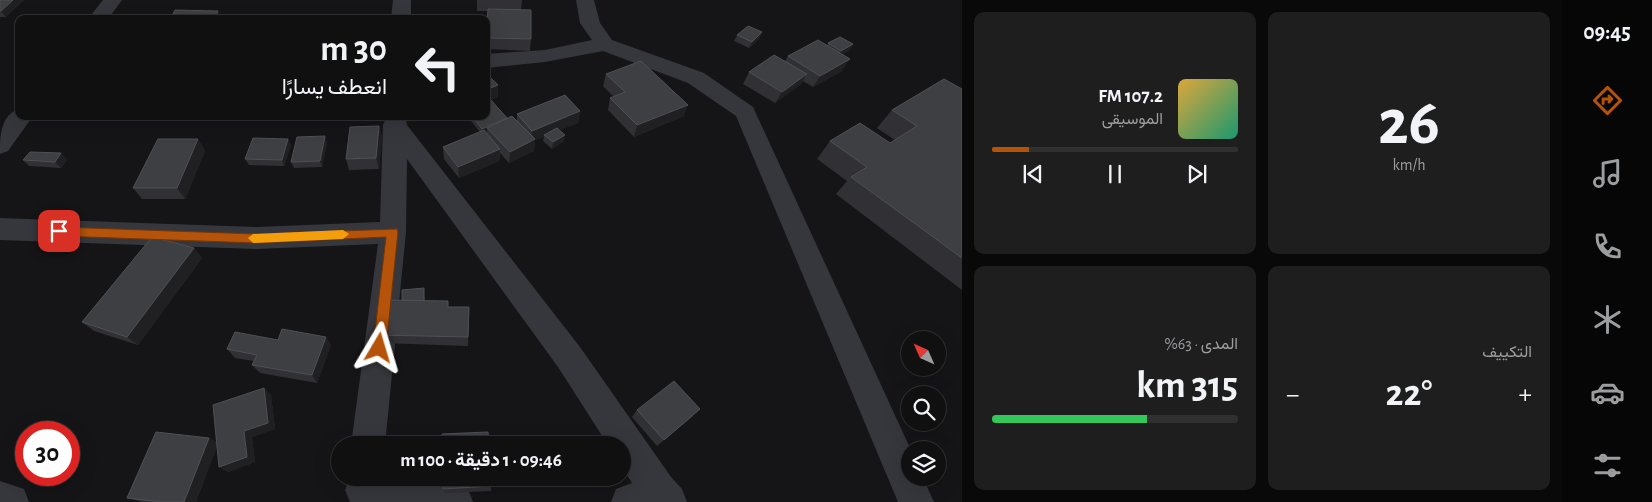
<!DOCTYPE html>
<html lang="ar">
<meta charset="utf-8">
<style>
:root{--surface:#101011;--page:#1e1e1f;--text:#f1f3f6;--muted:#9c9d9f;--line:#303031;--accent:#b45309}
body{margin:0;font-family:"Alegreya Sans",Vazirmatn,sans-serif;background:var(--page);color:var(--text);direction:rtl;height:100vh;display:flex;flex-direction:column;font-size:19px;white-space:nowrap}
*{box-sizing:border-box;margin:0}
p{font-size:16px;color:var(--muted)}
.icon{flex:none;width:28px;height:28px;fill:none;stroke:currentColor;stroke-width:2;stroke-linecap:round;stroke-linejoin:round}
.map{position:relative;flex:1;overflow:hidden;direction:ltr}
.side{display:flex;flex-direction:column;gap:12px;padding:12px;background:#090909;width:600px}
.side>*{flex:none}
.banner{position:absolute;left:15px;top:15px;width:475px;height:105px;border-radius:10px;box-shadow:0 5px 20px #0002,0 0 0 1px var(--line);direction:rtl;background:#101011;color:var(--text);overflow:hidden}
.needle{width:32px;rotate:315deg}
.tools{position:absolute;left:901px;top:331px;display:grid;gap:10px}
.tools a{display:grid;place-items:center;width:45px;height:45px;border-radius:50%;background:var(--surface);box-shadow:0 5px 20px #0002,0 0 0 1px var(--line);font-size:25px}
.speed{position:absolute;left:15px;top:421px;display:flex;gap:10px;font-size:25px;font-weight:700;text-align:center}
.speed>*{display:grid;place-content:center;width:65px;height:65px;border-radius:50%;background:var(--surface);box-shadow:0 5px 20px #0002,0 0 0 1px var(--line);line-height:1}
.speed .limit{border:8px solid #d22;background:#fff;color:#111}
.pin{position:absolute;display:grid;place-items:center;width:42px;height:42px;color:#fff;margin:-21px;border-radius:10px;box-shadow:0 2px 8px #0006}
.me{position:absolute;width:55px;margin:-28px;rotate:7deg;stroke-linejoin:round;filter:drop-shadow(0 0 4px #0008)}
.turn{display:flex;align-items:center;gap:18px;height:105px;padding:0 20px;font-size:22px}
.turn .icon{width:65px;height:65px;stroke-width:2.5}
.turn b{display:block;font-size:35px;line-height:42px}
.big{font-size:38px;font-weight:700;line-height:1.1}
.side .tile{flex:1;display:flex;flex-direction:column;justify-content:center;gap:8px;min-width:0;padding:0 18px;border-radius:10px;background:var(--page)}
.side .dial{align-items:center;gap:0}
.dial b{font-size:65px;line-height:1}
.song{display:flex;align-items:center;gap:15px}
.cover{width:60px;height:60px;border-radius:8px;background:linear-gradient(135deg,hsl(40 70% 55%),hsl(160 70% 35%))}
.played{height:5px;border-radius:2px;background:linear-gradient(90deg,var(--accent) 15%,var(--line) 15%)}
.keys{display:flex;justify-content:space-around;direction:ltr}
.heat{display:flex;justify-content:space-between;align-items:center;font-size:28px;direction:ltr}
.charge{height:8px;border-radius:4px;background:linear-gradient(90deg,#34c759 63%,var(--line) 0)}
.side .tiles{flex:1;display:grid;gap:12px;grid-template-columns:repeat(2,1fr)}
.trip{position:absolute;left:331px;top:436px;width:300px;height:50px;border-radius:25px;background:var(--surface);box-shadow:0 5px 20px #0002,0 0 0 1px var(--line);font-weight:700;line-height:50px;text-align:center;direction:rtl}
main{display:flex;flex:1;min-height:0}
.tabs{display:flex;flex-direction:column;width:90px;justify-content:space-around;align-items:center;background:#060607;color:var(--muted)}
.tabs .icon{width:35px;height:35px}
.tabs .on{color:var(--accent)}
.tabs b{font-size:22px;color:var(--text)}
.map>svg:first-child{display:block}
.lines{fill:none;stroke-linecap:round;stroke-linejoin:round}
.street{fill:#36373c;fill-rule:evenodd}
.wall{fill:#313135}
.shaded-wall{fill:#202023}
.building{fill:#3e3f43;stroke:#4e5055}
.route{fill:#b45309;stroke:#753606}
.slow{fill:#f59e0b}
</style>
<main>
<nav class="tabs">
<b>09:45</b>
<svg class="icon on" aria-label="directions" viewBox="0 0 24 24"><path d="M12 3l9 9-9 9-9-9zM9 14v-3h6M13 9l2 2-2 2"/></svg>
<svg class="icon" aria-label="music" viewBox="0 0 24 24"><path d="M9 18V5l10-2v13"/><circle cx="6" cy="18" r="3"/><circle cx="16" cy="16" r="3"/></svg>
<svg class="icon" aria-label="phone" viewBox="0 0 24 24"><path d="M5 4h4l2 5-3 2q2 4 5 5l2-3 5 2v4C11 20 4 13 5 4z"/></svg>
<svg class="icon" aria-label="climate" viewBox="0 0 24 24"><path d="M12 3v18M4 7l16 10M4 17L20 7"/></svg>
<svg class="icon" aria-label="car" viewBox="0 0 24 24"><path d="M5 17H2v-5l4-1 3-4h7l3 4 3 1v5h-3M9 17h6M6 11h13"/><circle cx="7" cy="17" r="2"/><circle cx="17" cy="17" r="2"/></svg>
<svg class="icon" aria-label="filters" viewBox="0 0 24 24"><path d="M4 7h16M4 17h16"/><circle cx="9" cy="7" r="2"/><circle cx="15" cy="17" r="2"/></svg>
</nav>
<section class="side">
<div class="tiles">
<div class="tile dial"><b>26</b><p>km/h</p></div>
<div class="tile">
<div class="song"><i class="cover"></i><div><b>107.2 FM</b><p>الموسيقى</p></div></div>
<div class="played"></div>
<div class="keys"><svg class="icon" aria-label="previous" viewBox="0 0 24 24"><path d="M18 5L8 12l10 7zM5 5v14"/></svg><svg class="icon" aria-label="pause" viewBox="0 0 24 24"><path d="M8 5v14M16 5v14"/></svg><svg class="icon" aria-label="next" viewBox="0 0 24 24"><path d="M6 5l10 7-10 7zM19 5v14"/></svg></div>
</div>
<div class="tile"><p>التكييف</p>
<div class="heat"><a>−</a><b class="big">22°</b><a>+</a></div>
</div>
<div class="tile"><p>المدى · 63%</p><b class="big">315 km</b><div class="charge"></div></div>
</div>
</section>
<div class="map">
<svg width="962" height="502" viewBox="0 0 962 502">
<rect width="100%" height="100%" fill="#151517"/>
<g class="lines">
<!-- street -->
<g class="street">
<path d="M103,0H122L108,19H88Z"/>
<path d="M393,0H411V19H391Z"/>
<path d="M576,0H594L600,23L612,40L704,73L753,107L911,450L910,478H923L934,502H898L736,116L688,83L603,51L545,62L486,68V54L545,50L592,40L580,23Z"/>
<path d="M19,109V116H33L8,151L0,154C0,138 0,115 19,109Z"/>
<path d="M387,116H405L407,125L580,347L671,477L682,489L687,502H611L616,489L632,483L622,467V445H608L558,367L407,159L406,232L385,445H351L378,244L257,249L0,240V218L257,227L380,222L383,125Z"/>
<path d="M350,478C389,478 432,474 468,489L473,502H350L345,490Z"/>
<path d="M0,481L24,489L29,502H0Z"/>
</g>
</g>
<!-- wall -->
<g class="wall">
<path d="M0,0H24L6,17H0Z"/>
<path d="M477,0H522L521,10L531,39L530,51L486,49V27L488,11H477Z"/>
<path d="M762,32L759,39L749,48L734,41L737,35Z"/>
<path d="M828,43L853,44L849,51L842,54V71L813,87L803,81L800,85L775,103L743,84L749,72L785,61L788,56L827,45Z"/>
<path d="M486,73L498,85V97L491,100L507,118L517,120V114L580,111L578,123L559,130L564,141L552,149L543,141L544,137L535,140L534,151L509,163L500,153L499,161L459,178L444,159L443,147L480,132L467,116H486Z"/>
<path d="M606,74L684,116L634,137L608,110L610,98L614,97L603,86Z"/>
<path d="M962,89V290L836,194L847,181L817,159L830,141L890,143L895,140L877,128L892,110Z"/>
<path d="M265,116H295V118Z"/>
<path d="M379,126L382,137L379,169L349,170L346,159Z"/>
<path d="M325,136L327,143L322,167L294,168L291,162Z"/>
<path d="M198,139L205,151L185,199H142L133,188Z"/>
<path d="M288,139L291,145L284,166L249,165L245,159Z"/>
<path d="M61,153L67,160L61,168L29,166L23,160Z"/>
<path d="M194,248L202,258L138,345L94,331L82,322Z"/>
<path d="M424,293L425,301L449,307H469L468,346L381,343L378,335L402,300Z"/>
<path d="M326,337L331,345L317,383L260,373L252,365L254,361L235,358L227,349L278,340Z"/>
<path d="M264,388L271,395L275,429L252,437L255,462L228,472L219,467L217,446L196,502H143L127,498L209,438L217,443Z"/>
<path d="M637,410L693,416L657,446L632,417Z"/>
<path d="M491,486V491L444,493L443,489Z"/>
</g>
<!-- shaded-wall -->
<g class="shaded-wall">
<path d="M13,0H24L6,17L1,11Z"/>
<path d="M218,11L221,18L220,19H214Z"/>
<path d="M762,32L759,39L749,48L752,42Z"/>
<path d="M853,44L849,51L837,57L841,51Z"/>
<path d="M850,59L842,71L813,87L820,76Z"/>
<path d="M807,74L800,85L775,103L782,92Z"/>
<path d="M498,85V97L486,102V90Z"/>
<path d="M688,105L684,116L634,137L637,125Z"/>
<path d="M580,111L578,123L545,136L544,135V137L535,140L534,151L509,163L510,152L531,142L532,131Z"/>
<path d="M507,119L487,128V133L482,135V129Z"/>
<path d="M379,126L382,137L379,169L376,158Z"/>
<path d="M565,135L564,141L552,149L553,142Z"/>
<path d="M325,136L327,143L322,167L320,161Z"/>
<path d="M198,139L205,151L185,199L177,188Z"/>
<path d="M288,139L291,145L284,166L282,160Z"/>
<path d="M500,149L499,161L459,178L458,167Z"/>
<path d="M61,153L67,160L61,168L55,162Z"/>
<path d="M194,248L202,258L138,345L127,337Z"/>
<path d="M326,337L331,345L317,383L312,375Z"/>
<path d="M264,388L271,395L275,429L252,437L255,462L228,472L219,467Z"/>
<path d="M209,438L218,444L196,502H184Z"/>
</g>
<!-- building -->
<g class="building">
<path d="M0,0H13L1,11H0Z"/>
<path d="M488,9L531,10V39L486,38Z"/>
<path d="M175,10L218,11L214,19H170Z"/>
<path d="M289,18H309L308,19H288Z"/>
<path d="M748,26L762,32L752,42L737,35Z"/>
<path d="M840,37L853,44L841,51L828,43Z"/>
<path d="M818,40L850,59L820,76L788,56Z"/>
<path d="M774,55L807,74L782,92L749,72Z"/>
<path d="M641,61L688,105L637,125L610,98L625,92L606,74Z"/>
<path d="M486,73L498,85L486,90Z"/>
<path d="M944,79L962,89V258L851,177L867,167L830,141L860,123L890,143L917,126L892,110Z"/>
<path d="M565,95L580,111L532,131L517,114Z"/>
<path d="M490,99L507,118L482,129L472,116H486V101Z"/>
<path d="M512,116L535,139L510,152L487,128Z"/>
<path d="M379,126L376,158L346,159L350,127Z"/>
<path d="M557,128L565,135L553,142L544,135Z"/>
<path d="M484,130L500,149L458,167L443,147Z"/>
<path d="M325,136L320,161L291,162L297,137Z"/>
<path d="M253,138L288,139L282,160L245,159Z"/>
<path d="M158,139H198L177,188H133Z"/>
<path d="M30,152L61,153L55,162L23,160Z"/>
<path d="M152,237L194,248L127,337L82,322Z"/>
<path d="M424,288V301L402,300V290Z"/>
<path d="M383,300L448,301V307H469L468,337L378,335Z"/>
<path d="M282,329L326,337L312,375L252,365L257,355L227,349L235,332L278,340Z"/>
<path d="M674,381L700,409L664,440L637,410Z"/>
<path d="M264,388L268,423L244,431L247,457L219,467L213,405Z"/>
<path d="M156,432L209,438L184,502H162L127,498Z"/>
<path d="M488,432L489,445H442V434Z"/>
<path d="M443,478H491V486L443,489Z"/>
</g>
<!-- route -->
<path class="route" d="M59,227L256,234L397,229L398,232L386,348L384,352L379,354L375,352L373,348L386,237L256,243L59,236L54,231Z"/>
<!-- slow -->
<path class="slow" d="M343,230L349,234L343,239L253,243L248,238L253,234Z"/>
</svg>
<div class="tools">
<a><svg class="needle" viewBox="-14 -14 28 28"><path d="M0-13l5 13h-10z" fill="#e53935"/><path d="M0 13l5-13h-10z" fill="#9c9d9f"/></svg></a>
<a><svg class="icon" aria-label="search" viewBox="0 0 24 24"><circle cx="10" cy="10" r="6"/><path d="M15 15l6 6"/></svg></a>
<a><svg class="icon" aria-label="layers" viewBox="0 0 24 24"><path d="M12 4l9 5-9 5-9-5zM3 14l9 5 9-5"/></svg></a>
</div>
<div class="speed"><div class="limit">30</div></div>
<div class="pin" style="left:59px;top:231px;background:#d93025"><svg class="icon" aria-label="arrive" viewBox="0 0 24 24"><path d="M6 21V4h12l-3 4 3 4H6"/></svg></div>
<svg class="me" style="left:379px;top:348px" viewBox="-20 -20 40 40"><path d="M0-17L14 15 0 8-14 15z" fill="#b45309" stroke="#fff" stroke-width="4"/></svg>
<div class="trip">09:46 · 1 دقيقة · 100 m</div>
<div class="banner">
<div class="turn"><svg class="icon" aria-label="left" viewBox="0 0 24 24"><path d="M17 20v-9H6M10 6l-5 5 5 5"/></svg><div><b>30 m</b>انعطف يسارًا</div></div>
</div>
</div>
</main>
